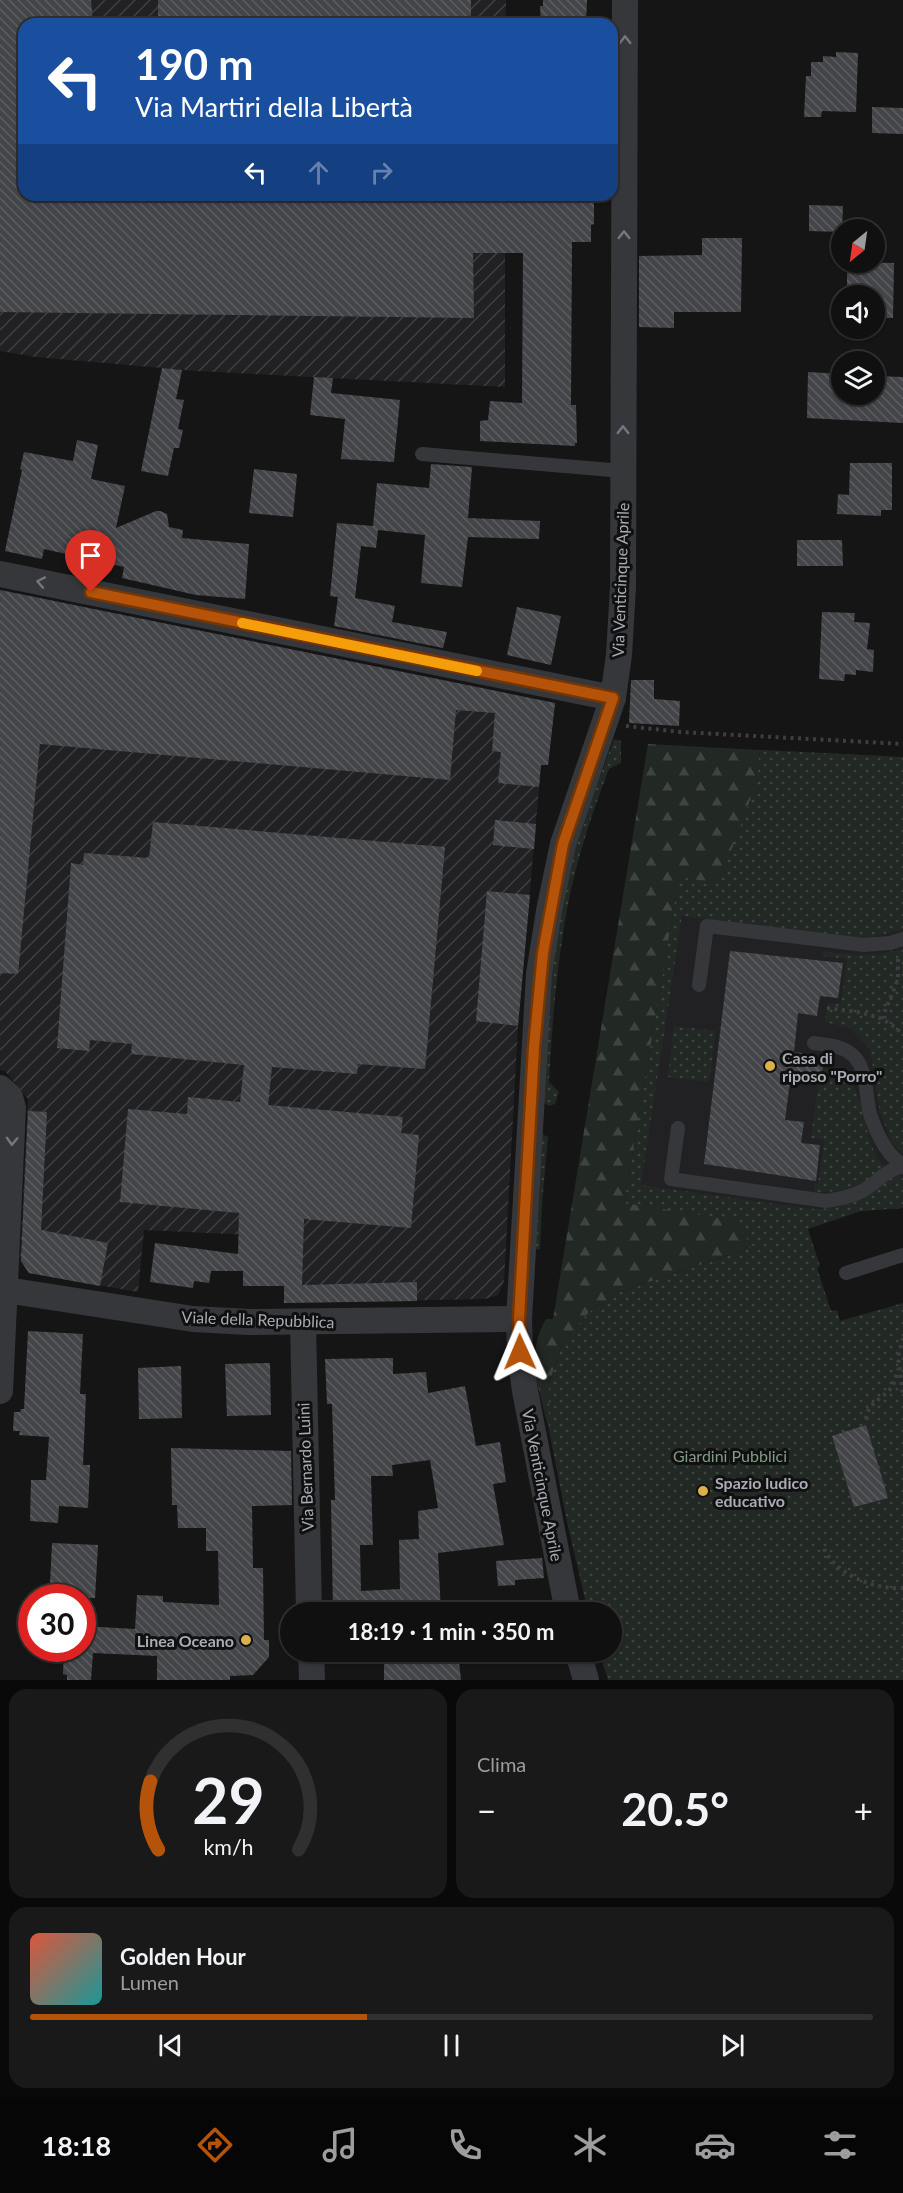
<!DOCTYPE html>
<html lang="it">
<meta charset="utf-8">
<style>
:root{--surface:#101010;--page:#191919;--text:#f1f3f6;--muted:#9c9d9f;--line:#303030;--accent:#b45309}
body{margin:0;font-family:Lato,sans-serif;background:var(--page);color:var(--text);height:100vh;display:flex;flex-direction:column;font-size:22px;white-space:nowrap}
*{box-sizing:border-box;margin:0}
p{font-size:20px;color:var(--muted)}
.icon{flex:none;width:33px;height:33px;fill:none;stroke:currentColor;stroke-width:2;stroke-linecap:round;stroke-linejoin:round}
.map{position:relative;height:1680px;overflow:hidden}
.details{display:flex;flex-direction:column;gap:9px;padding:9px;background:#090909;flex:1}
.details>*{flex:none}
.guide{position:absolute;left:18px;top:18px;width:600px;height:183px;border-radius:18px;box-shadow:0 2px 4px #0004,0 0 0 2px var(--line);background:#1a4fa0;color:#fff;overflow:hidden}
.needle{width:39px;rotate:209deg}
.fabs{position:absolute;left:831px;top:219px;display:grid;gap:12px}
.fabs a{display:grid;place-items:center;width:54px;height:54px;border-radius:50%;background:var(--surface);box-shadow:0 2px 4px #0004,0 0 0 2px var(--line);font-size:30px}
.speed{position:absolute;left:18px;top:1584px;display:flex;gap:12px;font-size:30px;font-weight:700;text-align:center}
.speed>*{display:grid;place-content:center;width:78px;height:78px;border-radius:50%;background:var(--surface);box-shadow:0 2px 4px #0004,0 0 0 2px var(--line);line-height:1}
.speed .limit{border:9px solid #d22;background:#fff;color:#111}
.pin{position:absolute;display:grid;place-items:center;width:51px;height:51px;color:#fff;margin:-62px -26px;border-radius:50% 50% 50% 0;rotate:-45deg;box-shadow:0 0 6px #0007}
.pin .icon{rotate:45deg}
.me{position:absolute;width:66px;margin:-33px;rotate:359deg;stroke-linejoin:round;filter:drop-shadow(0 0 4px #0008)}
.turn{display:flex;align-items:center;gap:21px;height:126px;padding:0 18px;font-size:27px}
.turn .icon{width:78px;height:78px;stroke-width:2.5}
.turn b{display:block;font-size:42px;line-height:51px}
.lanes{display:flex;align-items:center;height:57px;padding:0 18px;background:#0003;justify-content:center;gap:30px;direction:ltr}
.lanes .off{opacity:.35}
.big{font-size:45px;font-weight:700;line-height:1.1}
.details .tile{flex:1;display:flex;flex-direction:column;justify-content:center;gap:9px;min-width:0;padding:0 21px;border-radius:18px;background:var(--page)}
.details .dial{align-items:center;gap:0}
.dial svg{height:156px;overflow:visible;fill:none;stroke:var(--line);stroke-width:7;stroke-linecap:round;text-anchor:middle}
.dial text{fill:var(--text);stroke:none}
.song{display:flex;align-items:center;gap:18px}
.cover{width:72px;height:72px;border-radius:9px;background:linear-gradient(135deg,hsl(10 70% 55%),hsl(180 70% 35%))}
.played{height:6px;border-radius:3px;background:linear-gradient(90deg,var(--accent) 40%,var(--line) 40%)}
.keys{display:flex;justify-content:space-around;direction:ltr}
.heat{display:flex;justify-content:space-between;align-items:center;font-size:33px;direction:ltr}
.details .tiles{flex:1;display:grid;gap:9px;grid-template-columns:1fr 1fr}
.tile:last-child{grid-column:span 2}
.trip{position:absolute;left:280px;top:1602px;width:342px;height:60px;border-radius:30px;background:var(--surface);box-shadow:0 2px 4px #0004,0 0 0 2px var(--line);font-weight:700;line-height:60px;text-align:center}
.menu{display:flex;height:96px;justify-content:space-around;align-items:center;background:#060606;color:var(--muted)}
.menu .icon{width:42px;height:42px}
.menu .active{color:var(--accent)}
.menu b{font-size:27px;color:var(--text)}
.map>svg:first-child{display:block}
.built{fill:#212123}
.industrial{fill:url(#industrial-furrows)}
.grass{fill:url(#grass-dots)}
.forest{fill:url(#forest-firs)}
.building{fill:url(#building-back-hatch);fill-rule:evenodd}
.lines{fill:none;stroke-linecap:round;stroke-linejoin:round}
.path{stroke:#3d3e42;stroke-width:4;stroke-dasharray:3 4.5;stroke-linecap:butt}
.lane{stroke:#36373b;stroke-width:14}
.street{stroke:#36373b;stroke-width:26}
.oneway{stroke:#75777e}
.route-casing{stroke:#753606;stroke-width:15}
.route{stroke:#b45309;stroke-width:10}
.slow{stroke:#f59e0b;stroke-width:10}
.poi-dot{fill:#dab249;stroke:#101011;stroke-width:2}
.labels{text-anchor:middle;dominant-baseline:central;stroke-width:6;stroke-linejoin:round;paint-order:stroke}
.street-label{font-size:16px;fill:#a9acb5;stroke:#101011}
.poi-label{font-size:16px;font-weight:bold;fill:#a9acb5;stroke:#101011;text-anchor:start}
.park-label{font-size:16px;fill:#829d85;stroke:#101011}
</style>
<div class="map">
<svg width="903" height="1680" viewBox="0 0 903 1680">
<defs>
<pattern id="industrial-furrows" width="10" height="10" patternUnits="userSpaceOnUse" patternTransform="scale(1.5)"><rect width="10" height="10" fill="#212123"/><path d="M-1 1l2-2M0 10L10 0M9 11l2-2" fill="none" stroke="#3e3f41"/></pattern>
<pattern id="grass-dots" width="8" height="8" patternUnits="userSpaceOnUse" patternTransform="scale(1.5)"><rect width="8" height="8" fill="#222823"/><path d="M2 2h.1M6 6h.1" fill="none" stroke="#3f4441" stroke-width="1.8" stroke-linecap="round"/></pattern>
<pattern id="forest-firs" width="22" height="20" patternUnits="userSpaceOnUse" patternTransform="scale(1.5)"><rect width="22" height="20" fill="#222823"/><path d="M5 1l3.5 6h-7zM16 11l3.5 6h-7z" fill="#3f4441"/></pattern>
<pattern id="building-back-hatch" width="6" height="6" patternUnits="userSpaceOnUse" patternTransform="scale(1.5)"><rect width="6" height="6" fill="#444549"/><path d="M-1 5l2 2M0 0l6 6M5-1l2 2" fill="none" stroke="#5c5d61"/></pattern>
</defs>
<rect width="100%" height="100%" fill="#151516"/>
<!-- built -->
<path class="built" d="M760,750L903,757V1208L861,1211L753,1247L624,1204L679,876L756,784Z"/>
<!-- industrial -->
<g class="industrial">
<path d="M0,0H506V24H24V195H505V387L196,371L36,357L0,351Z"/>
<path d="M0,590L555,703L548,765H541L518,1026L504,1281L498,1295L485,1299L284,1303L285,1237L275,1236L144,1230L138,1292L29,1273L20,1260L28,1099L5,1071L0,1070Z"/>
</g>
<!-- grass -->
<g class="grass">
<path d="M614,739L621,741V763L609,769C592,813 577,858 568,904C557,963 552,1022 549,1082L559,1092L555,1104L549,1106L544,1103L548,997L555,943L577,838Z"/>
<path d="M760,750L903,757V929L869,938L842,936L682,916L641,1185L813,1209C847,1209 870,1196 896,1174L903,1178V1208L861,1211L808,1229L820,1266L817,1268L831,1311L837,1310L840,1321L903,1303V1680H608L599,1652H612V1612H588L567,1522L549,1430V1384L562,1343L589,1312L619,1292L753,1247L732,1220L624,1204L679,876L756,784Z"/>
<path d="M903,948V1154L892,1142L880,1112L870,1049L850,1028L825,1022L828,1003L841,1004L847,959L823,956V951C854,955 873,958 903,948Z"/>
<path d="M674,1026L716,1031L709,1082L668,1077Z"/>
<path d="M823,1068C876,1076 854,1138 886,1167C862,1186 845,1193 814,1192L815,1184H818L824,1140L811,1138L819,1078H822Z"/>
<path d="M542,1134L548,1137L542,1204L540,1248L538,1250L535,1248Z"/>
</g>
<!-- forest -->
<path class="forest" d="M648,744L760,750L756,784L719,883L679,877L624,1203L732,1220L753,1247L619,1292L589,1312L562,1343L549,1384V1430C540,1394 525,1353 546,1319H553Z"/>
<!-- building -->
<g class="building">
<path d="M0,0H91L93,24H24V195H594V224L591,225V242H572L571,405H576L577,443H575V446L480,441V421L488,420L490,401L522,403L523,253H473L474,318L0,312Z"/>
<rect x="158" y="0" width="313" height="24"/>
<path d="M543,0H587L586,24H541L540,6H543Z"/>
<path d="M836,52L858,53L856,112L822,111L821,117H804L806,76H811V62H823V56L836,57Z"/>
<path d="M872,107L903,108V134L872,133Z"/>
<path d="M809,205L843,206L842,232L809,231Z"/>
<path d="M702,238H742L741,312H674V328L639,327V256L702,255Z"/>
<path d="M847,262L894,263L893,318H874V296H847Z"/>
<path d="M162,368L182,370L176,399L184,400L178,429L183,430L179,448H174L168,476L141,471Z"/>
<path d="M808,372L842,374V394H874V376L903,377V423L807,418Z"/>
<path d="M314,377L333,378L331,393L400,400L394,462L341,459L345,419L310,415Z"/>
<path d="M77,440L98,445L91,479L125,486L116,528L156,511H160L167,514L169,527L183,530L182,538L249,544L245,599L196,595L122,578L124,567L44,549L42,559L5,551L22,470L20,469L24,452L73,461Z"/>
<path d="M850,463H892V510H881V516L837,514L838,494L849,495Z"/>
<path d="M431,464L472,467L468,518L540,521L539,539L468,537L462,587L421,583L425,535L378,530L376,548L361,546L355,598L395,606L392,622L447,632L443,648L334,626L338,597L330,596L337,523L373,526L377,483L429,488Z"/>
<path d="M254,469L297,474L293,517L249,513Z"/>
<path d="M797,540H842L843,566H797Z"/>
<path d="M0,590L555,703L548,765H541L539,787L498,783L501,752L492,751L495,713L456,710L450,780L40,744L18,974L0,973Z"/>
<path d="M517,607L561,616L551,665L507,655Z"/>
<path d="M822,612L855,613L854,622L870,623L867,649L874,650L873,672L856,670V675L845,674L844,681L819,679Z"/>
<path d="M631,680H654V699L680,701L679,726L629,723Z"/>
<path d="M495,820L536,824L534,849L493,845Z"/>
<path d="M153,822L445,847L425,1069L358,1064L357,1074L272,1067L268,1105L403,1117L401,1133L419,1135L411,1228L304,1219L302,1285L417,1282V1301L284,1303V1286H243V1271H211L209,1283L194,1281L193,1288L150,1282L155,1243L238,1254L239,1213L120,1202L128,1109L187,1114L188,1097L240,1102L244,1065L131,1054L132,1044L90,1040L89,1051L57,1048L71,863L83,865L84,853L149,858Z"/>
<path d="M487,891L530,895L518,1026L476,1021Z"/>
<path d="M730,951L843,963L838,998L820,996L817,1016L798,1013L794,1052L816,1055L823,1064L822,1076L814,1084L790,1082L785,1120L804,1122L801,1143L820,1145L816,1181L704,1164Z"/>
<path d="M28,1111L47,1112L41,1230L108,1243L100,1286L29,1273L21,1261Z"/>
<path d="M28,1331L83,1334L80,1394H86L83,1465H90L88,1508L59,1506L58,1523L30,1521L31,1480H46L49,1437L19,1435L20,1431H13L14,1412H20L21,1409H24Z"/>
<path d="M393,1358V1374L426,1372L428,1393L465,1386L476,1446L500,1442L506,1482L493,1484L504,1545L438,1553L441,1612H333L331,1500H335L332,1404H327L325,1359ZM430,1460L438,1508L418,1511L419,1539L399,1540L400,1589L361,1591L360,1545H373L371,1476H393L392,1465Z"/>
<path d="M270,1363L271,1415L227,1416L225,1364Z"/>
<path d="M181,1366L182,1418L139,1419L138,1368Z"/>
<path d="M866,1425L888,1498L854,1507L832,1436Z"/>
<path d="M171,1448L291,1451L292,1505L252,1506L253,1568H263L264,1640H269V1657L253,1675L230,1676V1680H157V1656L93,1653L91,1680H67V1675L63,1674L64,1648H82V1626L135,1629L137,1595L163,1596V1602L219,1605L218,1551H206V1528H178L177,1505H172Z"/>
<path d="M52,1543L98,1545L95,1598H67L68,1585L50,1584Z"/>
<path d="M542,1558L544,1578L515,1580V1585L498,1586L496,1561Z"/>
<path d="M458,1653L461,1680H384V1656Z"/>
</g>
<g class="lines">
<!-- path -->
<g class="path">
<path d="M626,726L681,732L903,744"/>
<path d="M827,1008C855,1012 883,1012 903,1035"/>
<path d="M882,1019L898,979V957"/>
<path d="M903,1338L898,1356L903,1396"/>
<path d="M866,1419C868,1402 882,1400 891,1388C895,1383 896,1376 898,1369"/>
<path d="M824,1549C836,1575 876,1590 903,1588"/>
</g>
<!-- lane -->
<g class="lane">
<path d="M422,454L623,471"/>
<path d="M699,985L707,926L864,945L890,943L903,939"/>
<path d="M814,1043C826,1045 840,1045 850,1053C868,1065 865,1095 870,1114C876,1132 886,1155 903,1165"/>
<path d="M678,1128L671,1179L826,1201C839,1199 851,1197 862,1191C876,1184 887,1168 903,1167"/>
<path d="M846,1273L903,1255"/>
</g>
<!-- street -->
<g class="street">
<path d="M0,574L613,698"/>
<path d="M0,1088L10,1097L13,1108L0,1391"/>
<path d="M0,1289L193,1319L249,1322L519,1319"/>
<path d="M303,1322L309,1612"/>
<path d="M568,1612L525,1391L520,1352L519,1319L539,974L549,911L563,844L613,698L619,655L623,587L625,0"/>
<path d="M311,1652L312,1680"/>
<path d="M578,1652L586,1680"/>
</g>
</g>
<!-- one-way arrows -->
<defs><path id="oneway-chevron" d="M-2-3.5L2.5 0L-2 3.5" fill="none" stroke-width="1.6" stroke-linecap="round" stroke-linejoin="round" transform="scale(1.5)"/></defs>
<g class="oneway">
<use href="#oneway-chevron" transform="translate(625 40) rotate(-90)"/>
<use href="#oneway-chevron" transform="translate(624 235) rotate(-90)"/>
<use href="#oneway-chevron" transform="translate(623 430) rotate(-90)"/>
<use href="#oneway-chevron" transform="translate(41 582) rotate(-169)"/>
<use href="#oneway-chevron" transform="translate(12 1141) rotate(92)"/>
</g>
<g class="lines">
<defs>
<path id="route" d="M91,592L613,698L563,844L543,953L534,1047L519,1319L520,1352"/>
</defs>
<!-- route casing -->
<use href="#route" class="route-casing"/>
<!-- route -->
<use href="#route" class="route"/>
<!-- slow -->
<path class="slow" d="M242,623L477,671"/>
</g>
<!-- markers -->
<g class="poi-dot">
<circle cx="770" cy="1066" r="6"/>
<circle cx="703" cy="1491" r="6"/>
<circle cx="246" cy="1640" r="6"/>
</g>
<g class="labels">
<!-- street labels -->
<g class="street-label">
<text transform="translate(620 580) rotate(-88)">Via Venticinque Aprile</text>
<text transform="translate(258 1319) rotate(2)">Viale della Repubblica</text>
<text transform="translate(305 1467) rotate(-92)">Via Bernardo Luini</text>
<text transform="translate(543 1485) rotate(79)">Via Venticinque Aprile</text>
</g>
<!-- poi labels -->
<g class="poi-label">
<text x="782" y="1057">Casa di<tspan x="782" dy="18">riposo "Porro"</tspan></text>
<text x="715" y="1482">Spazio ludico<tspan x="715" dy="18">educativo</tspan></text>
<text x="234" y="1640" text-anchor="end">Linea Oceano</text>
</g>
<!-- park labels -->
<g class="park-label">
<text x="730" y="1455">Giardini Pubblici</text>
</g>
</g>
</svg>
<div class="fabs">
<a><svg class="needle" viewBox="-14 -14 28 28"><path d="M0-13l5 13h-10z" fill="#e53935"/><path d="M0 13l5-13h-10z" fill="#9c9d9f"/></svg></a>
<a><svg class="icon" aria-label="sound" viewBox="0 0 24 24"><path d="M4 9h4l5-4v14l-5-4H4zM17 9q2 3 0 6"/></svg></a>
<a><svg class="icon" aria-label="layers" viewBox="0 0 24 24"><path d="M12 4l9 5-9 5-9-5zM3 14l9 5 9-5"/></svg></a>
</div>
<div class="speed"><div class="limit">30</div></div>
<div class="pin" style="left:91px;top:592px;background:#d93025"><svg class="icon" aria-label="arrive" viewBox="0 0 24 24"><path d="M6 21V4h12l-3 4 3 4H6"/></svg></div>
<svg class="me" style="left:520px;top:1352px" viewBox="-20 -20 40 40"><path d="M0-17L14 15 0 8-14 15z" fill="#b45309" stroke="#fff" stroke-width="4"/></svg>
<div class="trip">18:19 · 1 min · 350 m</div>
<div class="guide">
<div class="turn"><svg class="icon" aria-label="left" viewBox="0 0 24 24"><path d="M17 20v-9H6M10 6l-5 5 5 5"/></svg><div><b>190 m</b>Via Martiri della Libertà</div></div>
<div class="lanes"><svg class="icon" aria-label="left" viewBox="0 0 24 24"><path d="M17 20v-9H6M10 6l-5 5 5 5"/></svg><svg class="icon off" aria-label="ahead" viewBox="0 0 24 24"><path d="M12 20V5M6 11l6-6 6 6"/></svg><svg class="icon off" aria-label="right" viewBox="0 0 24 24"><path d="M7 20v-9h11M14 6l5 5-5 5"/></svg></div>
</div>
</div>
<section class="details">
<div class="tiles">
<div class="tile dial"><svg viewBox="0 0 100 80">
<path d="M14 69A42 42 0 1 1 86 69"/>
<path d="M14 69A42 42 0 0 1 10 34" stroke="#b45309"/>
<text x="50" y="56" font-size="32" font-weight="700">29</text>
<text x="50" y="72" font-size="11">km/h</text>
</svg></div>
<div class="tile"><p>Clima</p>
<div class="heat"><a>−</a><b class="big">20.5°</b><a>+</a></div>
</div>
<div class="tile">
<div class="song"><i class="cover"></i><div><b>Golden Hour</b><p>Lumen</p></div></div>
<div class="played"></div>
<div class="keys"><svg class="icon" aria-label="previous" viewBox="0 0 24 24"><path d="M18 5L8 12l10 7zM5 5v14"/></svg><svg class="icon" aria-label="pause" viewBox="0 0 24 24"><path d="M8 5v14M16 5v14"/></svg><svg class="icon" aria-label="next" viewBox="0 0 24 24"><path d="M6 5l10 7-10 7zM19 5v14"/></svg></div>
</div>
</div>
</section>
<nav class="menu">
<b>18:18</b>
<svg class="icon active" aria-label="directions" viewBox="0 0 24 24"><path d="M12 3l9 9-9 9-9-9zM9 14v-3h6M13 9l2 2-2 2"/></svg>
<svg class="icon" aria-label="music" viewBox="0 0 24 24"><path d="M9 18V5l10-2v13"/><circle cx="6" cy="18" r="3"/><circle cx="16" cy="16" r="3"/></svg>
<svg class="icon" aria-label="phone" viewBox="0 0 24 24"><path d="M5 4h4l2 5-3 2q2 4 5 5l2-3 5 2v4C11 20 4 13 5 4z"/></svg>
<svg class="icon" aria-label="climate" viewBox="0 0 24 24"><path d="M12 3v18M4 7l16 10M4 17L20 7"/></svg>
<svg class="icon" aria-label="car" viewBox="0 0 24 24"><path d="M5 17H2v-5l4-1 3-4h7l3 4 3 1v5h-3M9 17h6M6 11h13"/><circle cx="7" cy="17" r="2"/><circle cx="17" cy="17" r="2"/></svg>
<svg class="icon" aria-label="filters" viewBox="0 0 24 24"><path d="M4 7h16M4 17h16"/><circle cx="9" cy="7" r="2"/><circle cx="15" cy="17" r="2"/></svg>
</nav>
